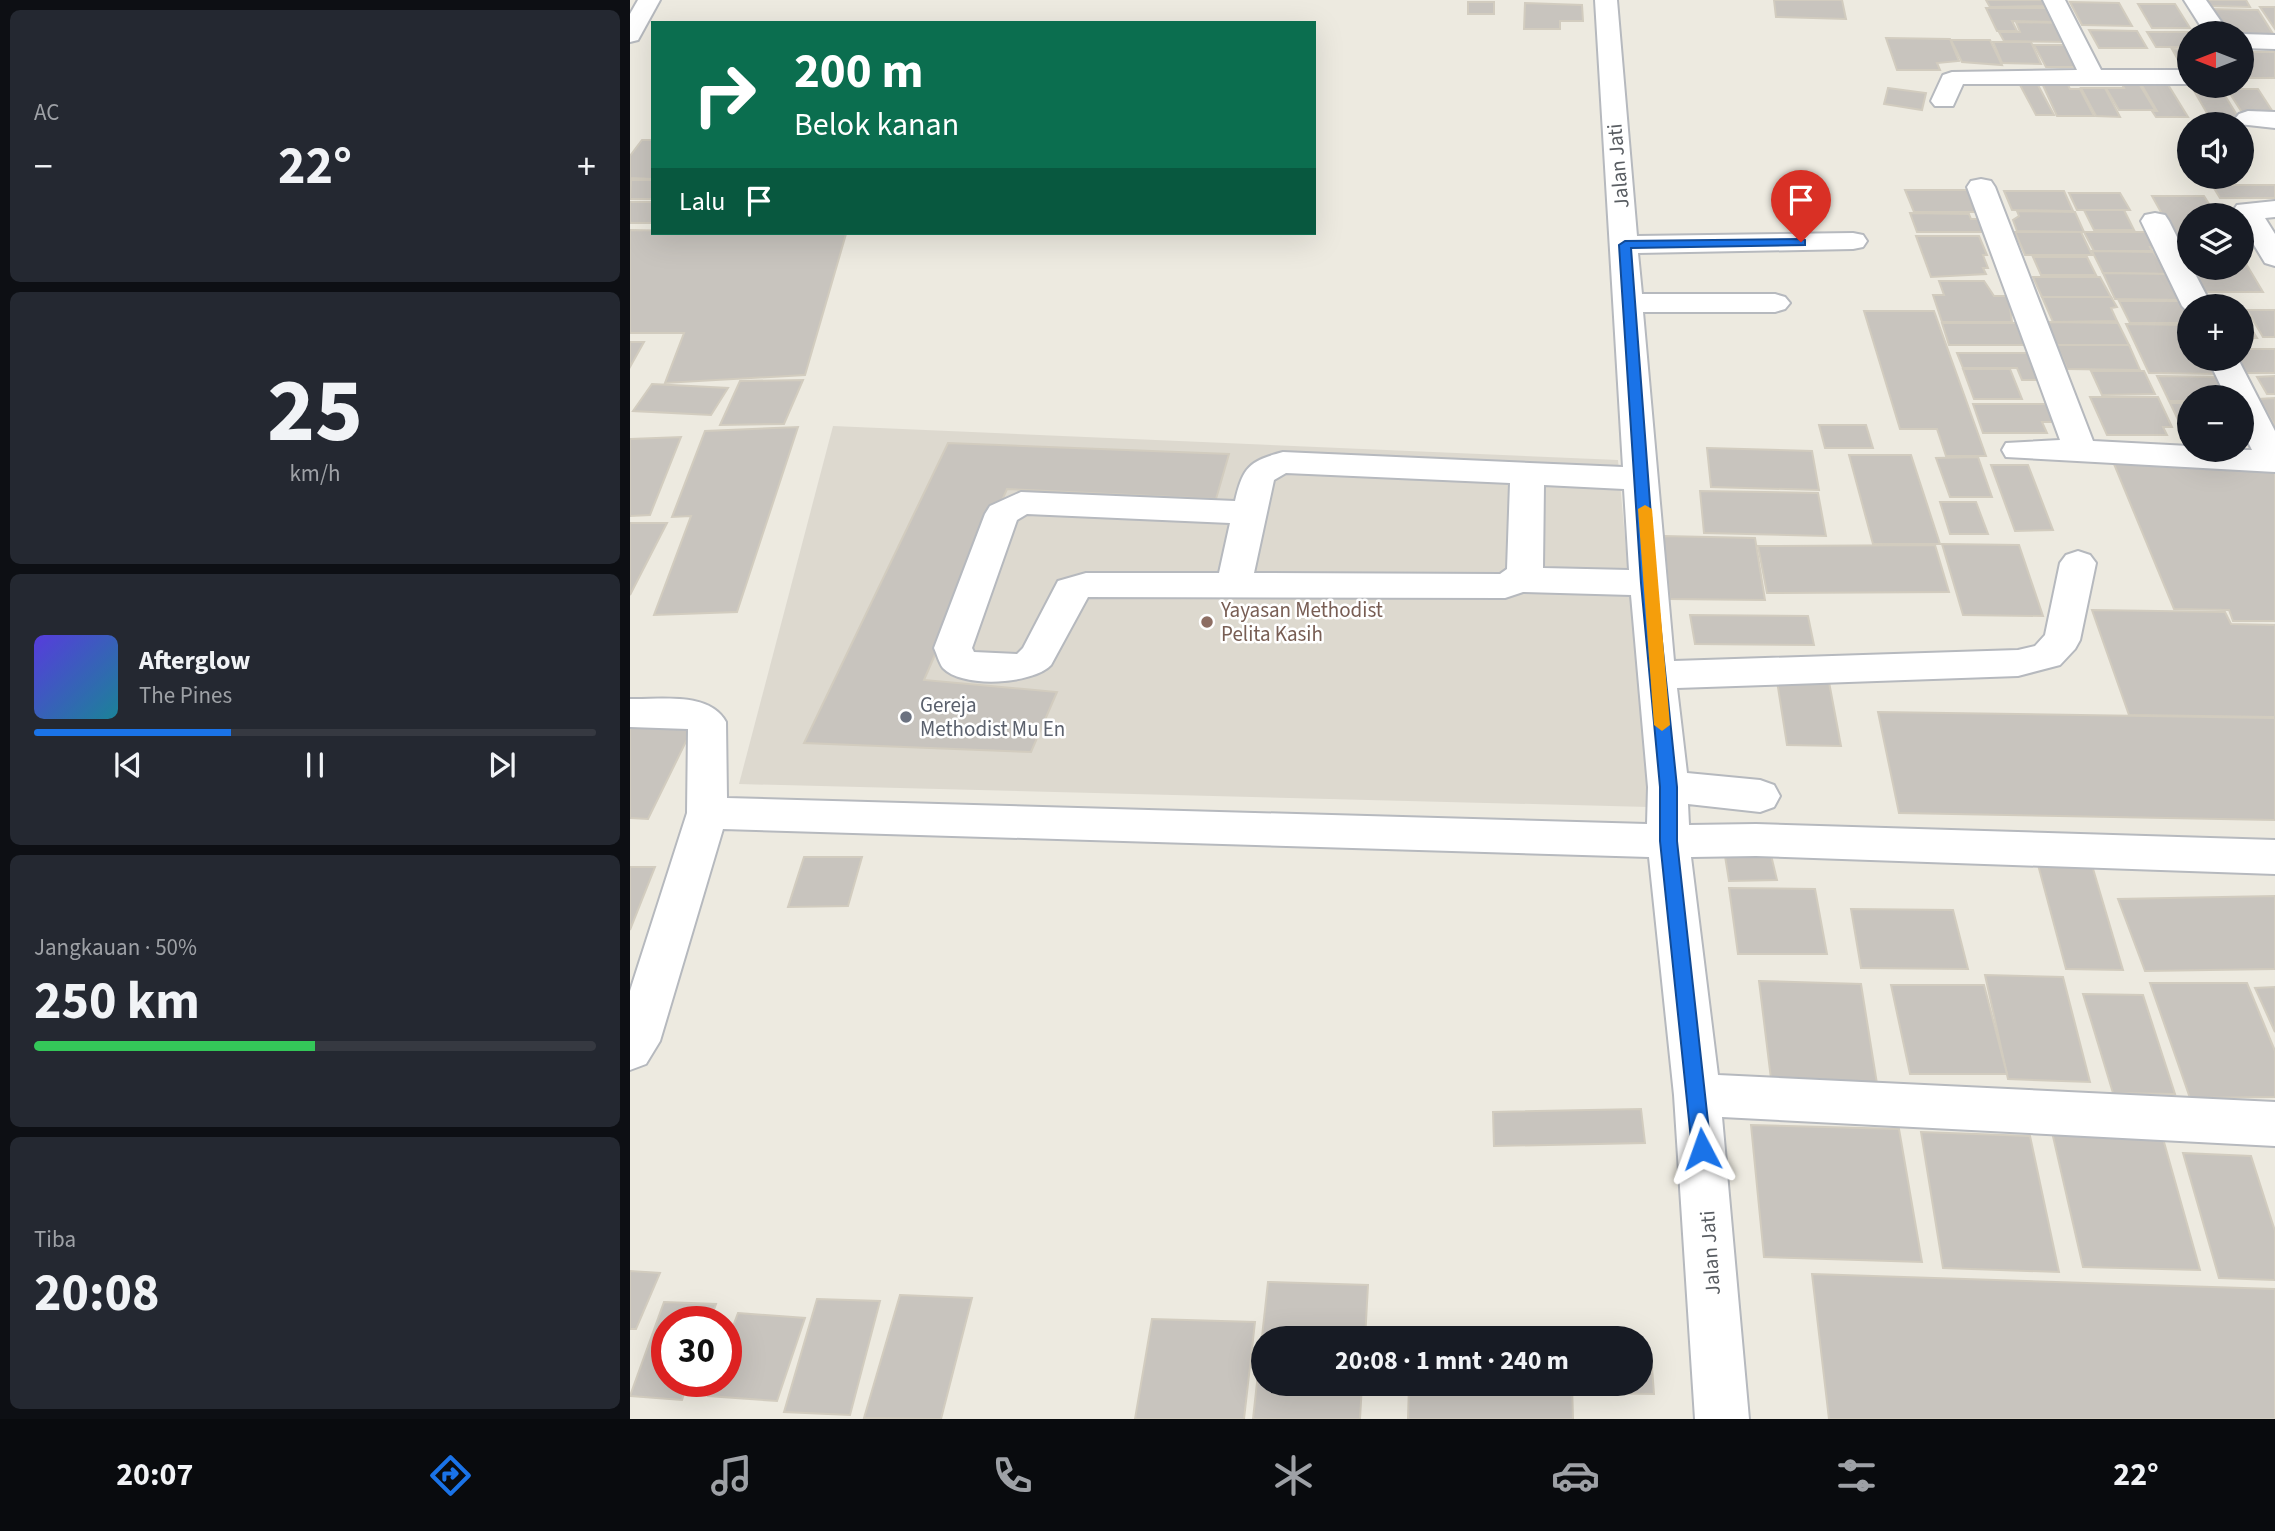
<!DOCTYPE html>
<html lang="id">
<meta charset="utf-8">
<style>
:root{--surface:#171b24;--page:#242831;--text:#f1f3f6;--muted:#9ea1a6;--line:#363941;--accent:#1a73e8}
body{margin:0;font-family:"Source Sans 3",sans-serif;background:var(--page);color:var(--text);height:100vh;display:flex;flex-direction:column;font-size:26px;white-space:nowrap}
*{box-sizing:border-box;margin:0}
p{font-size:23px;color:var(--muted)}
.icon{flex:none;width:38px;height:38px;fill:none;stroke:currentColor;stroke-width:2;stroke-linecap:round;stroke-linejoin:round}
.map{position:relative;flex:1;overflow:hidden}
.sheet{display:flex;flex-direction:column;gap:10px;padding:10px;background:#0d0f14;width:630px}
.sheet>*{flex:none}
.guide{position:absolute;left:21px;top:21px;width:665px;height:214px;border-radius:0px;box-shadow:0 7px 28px #0002;background:#0b6e4f;color:#fff;overflow:hidden}
.needle{width:46px;rotate:270deg}
.fabs{position:absolute;left:1547px;top:21px;display:grid;gap:14px}
.fabs a{display:grid;place-items:center;width:77px;height:77px;border-radius:50%;background:var(--surface);box-shadow:0 7px 28px #0002;font-size:35px}
.speed{position:absolute;left:21px;top:1306px;display:flex;gap:14px;font-size:35px;font-weight:700;text-align:center}
.speed>*{display:grid;place-content:center;width:91px;height:91px;border-radius:50%;background:var(--surface);box-shadow:0 7px 28px #0002;line-height:1}
.speed .limit{border:10px solid #d22;background:#fff;color:#111}
.pin{position:absolute;display:grid;place-items:center;width:60px;height:60px;color:#fff;margin:-72px -30px;border-radius:50% 50% 50% 0;rotate:-45deg;box-shadow:0 0 7px #0007}
.pin .icon{rotate:45deg}
.me{position:absolute;width:77px;margin:-38px;rotate:356deg;stroke-linejoin:round;filter:drop-shadow(0 0 5px #0008)}
.turn{display:flex;align-items:center;gap:24px;height:147px;padding:0 28px;font-size:32px}
.turn .icon{width:91px;height:91px;stroke-width:2.5}
.turn b{display:block;font-size:49px;line-height:60px}
.then{display:flex;align-items:center;height:66px;padding:0 28px;background:#0003;gap:14px;font-size:26px}
.big{font-size:52px;font-weight:700;line-height:1.1}
.sheet .tile{flex:1;display:flex;flex-direction:column;justify-content:center;gap:10px;min-width:0;padding:0 24px;border-radius:10px;background:var(--page)}
.sheet .dial{align-items:center;gap:0}
.dial b{font-size:91px;line-height:1}
.song{display:flex;align-items:center;gap:21px}
.cover{width:84px;height:84px;border-radius:10px;background:linear-gradient(135deg,hsl(250 70% 55%),hsl(190 70% 35%))}
.played{height:7px;border-radius:4px;background:linear-gradient(90deg,var(--accent) 35%,var(--line) 35%)}
.keys{display:flex;justify-content:space-around;direction:ltr}
.heat{display:flex;justify-content:space-between;align-items:center;font-size:38px;direction:ltr}
.charge{height:10px;border-radius:5px;background:linear-gradient(90deg,#34c759 50%,var(--line) 0)}
.trip{position:absolute;left:621px;top:1326px;width:402px;height:70px;border-radius:35px;background:var(--surface);box-shadow:0 7px 28px #0002;font-weight:700;line-height:70px;text-align:center}
.tabs{display:flex;height:112px;justify-content:space-around;align-items:center;background:#090b0e;color:var(--muted)}
.tabs .icon{width:49px;height:49px}
.tabs .active{color:var(--accent)}
.tabs b{font-size:32px;color:var(--text)}
main{display:flex;flex:1;min-height:0}
.map>svg:first-child{display:block}
.education{fill:#ddd9cf}
.building{fill:#c8c4be;stroke:#d2ccbf;stroke-width:2}
.lines{fill:none;stroke-linecap:round;stroke-linejoin:round}
.minor-casing{stroke:#b6b9be;stroke-width:4}
.minor{fill:#fff;fill-rule:evenodd}
.route{fill:#1a73e8;stroke:#114b97;stroke-width:2}
.slow{fill:#f59e0b}
.education-dot{fill:#8d6e63;stroke:#fff;stroke-width:2.5}
.worship-dot{fill:#6b7280;stroke:#fff;stroke-width:2.5}
.labels{text-anchor:middle;dominant-baseline:central;stroke-width:5;stroke-linejoin:round;paint-order:stroke}
.street-label{font-size:21px;fill:#595d62;stroke:#fff}
.education-label{font-size:21px;fill:#785e54;stroke:#fff;text-anchor:start}
.worship-label{font-size:21px;fill:#5b616d;stroke:#fff;text-anchor:start}
</style>
<main>
<section class="sheet">
<div class="tile"><p>AC</p>
<div class="heat"><a>−</a><b class="big">22°</b><a>+</a></div>
</div>
<div class="tile dial"><b>25</b><p>km/h</p></div>
<div class="tile">
<div class="song"><i class="cover"></i><div><b>Afterglow</b><p>The Pines</p></div></div>
<div class="played"></div>
<div class="keys"><svg class="icon" aria-label="previous" viewBox="0 0 24 24"><path d="M18 5L8 12l10 7zM5 5v14"/></svg><svg class="icon" aria-label="pause" viewBox="0 0 24 24"><path d="M8 5v14M16 5v14"/></svg><svg class="icon" aria-label="next" viewBox="0 0 24 24"><path d="M6 5l10 7-10 7zM19 5v14"/></svg></div>
</div>
<div class="tile"><p>Jangkauan · 50%</p><b class="big">250 km</b><div class="charge"></div></div>
<div class="tile"><p>Tiba</p><b class="big">20:08</b></div>
</section>
<div class="map">
<svg width="1645" height="1419" viewBox="0 0 1645 1419">
<rect width="100%" height="100%" fill="#edeae0"/>
<!-- education -->
<path class="education" d="M203,426L988,460L1019,807L109,784Z"/>
<!-- building -->
<g class="building">
<path d="M1144,0H1212L1216,19L1146,17Z"/>
<path d="M1356,0H1418L1421,6L1360,7Z"/>
<path d="M1574,0H1616L1620,7L1577,6Z"/>
<rect x="838" y="2" width="26" height="12"/>
<path d="M1440,2L1489,3L1502,26L1452,25Z"/>
<path d="M895,3L952,5L953,21H930V29H894Z"/>
<path d="M1508,4H1545L1560,28H1522Z"/>
<path d="M1630,7H1645V29Z"/>
<path d="M1356,8H1422L1429,22L1382,21L1387,31H1367Z"/>
<path d="M1579,9L1628,10L1645,37L1595,33Z"/>
<path d="M1386,22L1432,23L1442,42L1374,41L1369,32H1390Z"/>
<path d="M1459,30L1507,31L1517,48H1469Z"/>
<path d="M1517,32H1562L1563,33H1559V47H1526Z"/>
<path d="M1256,38L1320,39L1329,61L1307,63L1310,70H1267Z"/>
<path d="M1321,40H1360L1372,65L1332,62Z"/>
<path d="M1363,42H1401L1411,64L1372,63Z"/>
<path d="M1404,45H1441L1450,59H1442L1446,67H1416Z"/>
<path d="M1542,49L1559,50V74H1556Z"/>
<rect x="1612" y="52" width="33" height="26"/>
<path d="M1411,81H1436L1440,89H1450L1464,116H1427Z"/>
<path d="M1491,82H1508L1525,110H1489L1476,88H1494Z"/>
<path d="M1510,82L1537,83L1558,117H1526L1522,111H1527Z"/>
<path d="M1390,85H1408L1424,115H1406Z"/>
<path d="M1258,88L1296,93L1292,110L1254,104Z"/>
<path d="M1451,88H1475L1490,117L1466,116Z"/>
<path d="M1563,89H1591L1610,120H1581Z"/>
<path d="M1597,89H1628L1645,115L1613,114Z"/>
<path d="M12,140H23V179L0,178V156Z"/>
<path d="M1,180H23V199H0Z"/>
<path d="M1582,185H1645V198H1590Z"/>
<path d="M1275,190H1339L1348,212H1284Z"/>
<path d="M1374,191H1434L1443,211L1382,210Z"/>
<path d="M1439,193H1490L1500,210H1447Z"/>
<path d="M1522,196H1574L1586,215H1559V238L1546,239Z"/>
<path d="M0,202H23L22,223H0Z"/>
<path d="M1454,210H1494L1504,230H1464Z"/>
<path d="M1387,211L1445,212L1454,232L1387,231L1383,220L1389,216Z"/>
<path d="M1280,213L1339,214L1341,219H1352L1357,232H1287Z"/>
<path d="M0,230L216,234L175,375L35,383L54,333H0Z"/>
<path d="M1385,232H1451L1462,255H1395Z"/>
<path d="M1454,232H1518L1526,247H1520L1522,251H1464Z"/>
<path d="M1286,236H1349L1357,255H1353L1358,268H1353L1356,274L1301,277Z"/>
<path d="M1462,251L1523,252L1539,274L1473,273Z"/>
<path d="M1403,257H1457L1466,275H1411Z"/>
<path d="M1612,257L1633,292H1574L1560,268H1612Z"/>
<path d="M1473,273L1539,274L1552,300L1485,299Z"/>
<path d="M1403,277H1470L1481,297H1412Z"/>
<path d="M1309,281H1354L1364,296H1380L1385,307H1380L1382,322H1312L1303,295H1314Z"/>
<path d="M1412,297H1481L1487,307L1481,308L1487,321L1423,322Z"/>
<path d="M1489,301H1558L1559,323H1500Z"/>
<path d="M1617,310H1645V337H1633Z"/>
<path d="M1234,311H1304L1356,456H1316L1307,429H1270Z"/>
<path d="M1612,313L1627,338H1612Z"/>
<path d="M1417,322L1488,323L1499,345H1427Z"/>
<path d="M1312,323H1386L1395,345H1319Z"/>
<path d="M1496,324L1559,325V359H1590L1595,368L1588,374L1519,373Z"/>
<path d="M0,342H14L0,367Z"/>
<path d="M1427,345H1499L1510,370L1437,369Z"/>
<path d="M1612,349H1645V373H1616L1607,359H1612Z"/>
<path d="M1327,353H1405L1417,380H1392L1387,368H1333Z"/>
<path d="M1333,369H1380L1392,399H1344Z"/>
<path d="M1461,371H1514L1525,394L1472,395Z"/>
<path d="M1527,376L1598,377L1608,397H1559V401H1539Z"/>
<path d="M1645,376V394H1637L1627,377Z"/>
<path d="M173,380L154,424L90,425L110,381Z"/>
<path d="M22,384L98,388L81,415L3,411Z"/>
<path d="M1460,397H1528L1542,427H1533L1537,435H1477Z"/>
<path d="M1645,398V426L1629,399Z"/>
<path d="M1540,403H1559V443Z"/>
<path d="M1343,404H1418L1426,422H1412L1417,433H1353Z"/>
<path d="M1189,425H1236L1243,448H1195Z"/>
<path d="M168,427L107,612L24,615L61,516L42,517L75,431Z"/>
<path d="M51,437L20,515L0,516V439Z"/>
<path d="M318,443L599,454L586,499L377,489L294,680L427,692L401,752L174,743Z"/>
<path d="M1077,448L1182,451L1189,490L1081,487Z"/>
<path d="M1219,455H1281L1310,544H1243Z"/>
<path d="M1348,457L1362,497H1320L1306,458Z"/>
<path d="M1484,464L1597,465L1645,472V621H1603L1599,610L1544,609Z"/>
<path d="M1361,465H1398L1423,530L1385,531Z"/>
<path d="M1070,491L1188,493L1196,536L1074,533Z"/>
<path d="M1310,502H1346L1358,534H1320Z"/>
<path d="M0,523H37L0,595Z"/>
<path d="M1033,536L1125,538L1135,600L1040,599Z"/>
<path d="M1312,544L1389,545L1413,616L1333,615Z"/>
<path d="M1305,545L1319,592L1137,593L1128,546Z"/>
<path d="M1462,610L1595,612L1601,624L1645,625V717L1499,715Z"/>
<path d="M1060,615L1178,616L1184,645L1065,644Z"/>
<path d="M1147,681L1199,682L1211,746L1157,745Z"/>
<path d="M1248,712L1645,718V820L1269,813Z"/>
<path d="M0,715L68,717L18,819L0,818Z"/>
<path d="M1141,855L1147,880L1099,881L1095,856Z"/>
<path d="M174,857H232L218,906L158,907Z"/>
<path d="M1407,861L1461,862L1493,970L1436,969Z"/>
<path d="M0,867H25L0,930Z"/>
<path d="M1099,888L1185,889L1197,954H1108Z"/>
<path d="M1645,896V969L1515,971L1488,899Z"/>
<path d="M1221,909L1323,910L1338,969L1231,968Z"/>
<path d="M1355,975L1433,977L1460,1082L1378,1079Z"/>
<path d="M1129,981L1231,984L1248,1090L1142,1087Z"/>
<path d="M1520,983H1617L1645,1051V1097L1560,1098Z"/>
<path d="M1261,985H1354L1377,1074H1280Z"/>
<path d="M1645,987V1032L1625,988Z"/>
<path d="M1453,994L1513,995L1545,1094L1483,1093Z"/>
<path d="M1011,1109L1015,1143L864,1146L863,1112Z"/>
<path d="M1121,1125L1269,1129L1292,1262L1134,1257Z"/>
<path d="M1291,1132L1400,1136L1429,1272L1313,1268Z"/>
<path d="M1422,1132L1532,1135L1570,1270L1453,1267Z"/>
<path d="M1553,1153L1621,1156L1645,1231V1280L1589,1278Z"/>
<path d="M0,1271L30,1273L6,1329H0Z"/>
<path d="M1182,1274L1645,1289V1419H1199Z"/>
<path d="M638,1282L738,1285L735,1339H634V1384H732L730,1419H623Z"/>
<path d="M270,1295L342,1298L311,1419L234,1418Z"/>
<path d="M187,1299L250,1301L220,1415L154,1412Z"/>
<path d="M34,1302L86,1304L80,1321H37V1381H58L52,1400L0,1396Z"/>
<path d="M108,1313L175,1318L147,1401L78,1396L83,1381H96V1345Z"/>
<path d="M522,1319L625,1322L614,1419H505Z"/>
<path d="M1012,1353L1021,1354L1024,1394L954,1393V1384H1012Z"/>
<path d="M779,1384H942L943,1419H778Z"/>
</g>
<g class="lines">
<defs>
<g id="minor">
<path d="M8,0H30L8,40L0,42V14Z"/>
<path d="M965,0H987L1007,236L1223,233L1233,235L1237,241L1233,247L1223,249L1008,253L1012,294H1145L1155,297L1160,303L1155,309L1145,312H1013L1044,661L1388,650L1405,646L1415,635L1430,563L1436,555L1448,551L1460,555L1466,563L1450,640L1445,649L1430,665L1388,676L1047,688L1057,773L1130,780L1144,785L1150,796L1144,807L1130,812L1058,804L1059,825L1126,824L1645,840V874L1126,856L1061,857L1088,1075L1645,1102V1146L1092,1117L1119,1419H1065L1044,1095L1019,857L93,829L30,1041L16,1064L0,1070V991L57,813L58,729L0,727V699C30,700 79,691 96,722L97,798L1017,824L1018,787L1001,595L893,592L875,598L458,597L421,665C403,684 333,689 313,668C309,663 307,654 304,648L355,514L360,506L391,492L605,501C613,467 619,461 653,452L993,467ZM656,473L880,483L877,569L870,574L624,573L644,480ZM914,485L994,489L999,570L913,568ZM397,514L600,523L589,573H456L428,581L393,648L387,654L344,652L342,648L387,520Z"/>
<path d="M1413,0H1435L1471,70H1559V84H1333L1323,106H1305L1301,101L1313,75L1322,72L1447,70Z"/>
<path d="M1554,0H1576L1599,33H1575Z"/>
<path d="M1612,34L1645,35V49L1612,48Z"/>
<path d="M1618,111L1645,112V128L1609,124L1605,119L1609,114Z"/>
<path d="M1351,179L1361,181L1365,187L1463,441L1559,446V450H1622L1612,430V397H1596L1578,359H1608L1645,431V472L1376,457L1372,450L1376,443L1430,440L1337,187L1341,181Z"/>
<path d="M1645,201V217L1635,218L1645,234V266L1635,263L1612,225V215H1606L1603,211L1607,205Z"/>
<path d="M1525,213L1535,215L1539,221L1559,261V268H1562L1582,306H1559V313L1552,306L1511,221L1515,215Z"/>
</g>
</defs>
<!-- minor casing -->
<use href="#minor" class="minor-casing"/>
<!-- minor -->
<use href="#minor" class="minor"/>
</g>
<!-- route -->
<path class="route" d="M1171,239L1175,240V245L1001,248L1026,583L1047,787V841L1081,1149L1079,1156L1072,1159L1064,1156L1062,1149L1030,841V787L1011,583L989,245L995,241Z"/>
<!-- slow -->
<path class="slow" d="M1015,505L1022,509L1040,725L1032,731L1024,725L1008,509Z"/>
<!-- markers -->
<circle class="education-dot" cx="577" cy="622" r="7"/>
<circle class="worship-dot" cx="276" cy="717" r="7"/>
<g class="labels">
<!-- street labels -->
<g class="street-label">
<text transform="translate(988 166) rotate(-95)">Jalan Jati</text>
<text transform="translate(1080 1253) rotate(-94)">Jalan Jati</text>
</g>
<!-- education labels -->
<g class="education-label">
<text x="591" y="610">Yayasan Methodist<tspan x="591" dy="24">Pelita Kasih</tspan></text>
</g>
<!-- worship labels -->
<g class="worship-label">
<text x="290" y="705">Gereja<tspan x="290" dy="24">Methodist Mu En</tspan></text>
</g>
</g>
</svg>
<div class="fabs">
<a><svg class="needle" viewBox="-14 -14 28 28"><path d="M0-13l5 13h-10z" fill="#e53935"/><path d="M0 13l5-13h-10z" fill="#9ea1a6"/></svg></a>
<a><svg class="icon" aria-label="sound" viewBox="0 0 24 24"><path d="M4 9h4l5-4v14l-5-4H4zM17 9q2 3 0 6"/></svg></a>
<a><svg class="icon" aria-label="layers" viewBox="0 0 24 24"><path d="M12 4l9 5-9 5-9-5zM3 14l9 5 9-5"/></svg></a>
<a>+</a>
<a>−</a>
</div>
<div class="speed"><div class="limit">30</div></div>
<div class="pin" style="left:1171px;top:242px;background:#d93025"><svg class="icon" aria-label="arrive" viewBox="0 0 24 24"><path d="M6 21V4h12l-3 4 3 4H6"/></svg></div>
<svg class="me" style="left:1072px;top:1149px" viewBox="-20 -20 40 40"><path d="M0-17L14 15 0 8-14 15z" fill="#1a73e8" stroke="#fff" stroke-width="4"/></svg>
<div class="trip">20:08 · 1 mnt · 240 m</div>
<div class="guide">
<div class="turn"><svg class="icon" aria-label="right" viewBox="0 0 24 24"><path d="M7 20v-9h11M14 6l5 5-5 5"/></svg><div><b>200 m</b>Belok kanan</div></div>
<div class="then">Lalu<svg class="icon" aria-label="arrive" viewBox="0 0 24 24"><path d="M6 21V4h12l-3 4 3 4H6"/></svg></div>
</div>
</div>
</main>
<nav class="tabs">
<b>20:07</b>
<svg class="icon active" aria-label="directions" viewBox="0 0 24 24"><path d="M12 3l9 9-9 9-9-9zM9 14v-3h6M13 9l2 2-2 2"/></svg>
<svg class="icon" aria-label="music" viewBox="0 0 24 24"><path d="M9 18V5l10-2v13"/><circle cx="6" cy="18" r="3"/><circle cx="16" cy="16" r="3"/></svg>
<svg class="icon" aria-label="phone" viewBox="0 0 24 24"><path d="M5 4h4l2 5-3 2q2 4 5 5l2-3 5 2v4C11 20 4 13 5 4z"/></svg>
<svg class="icon" aria-label="climate" viewBox="0 0 24 24"><path d="M12 3v18M4 7l16 10M4 17L20 7"/></svg>
<svg class="icon" aria-label="car" viewBox="0 0 24 24"><path d="M5 17H2v-5l4-1 3-4h7l3 4 3 1v5h-3M9 17h6M6 11h13"/><circle cx="7" cy="17" r="2"/><circle cx="17" cy="17" r="2"/></svg>
<svg class="icon" aria-label="filters" viewBox="0 0 24 24"><path d="M4 7h16M4 17h16"/><circle cx="9" cy="7" r="2"/><circle cx="15" cy="17" r="2"/></svg>
<b>22°</b>
</nav>
